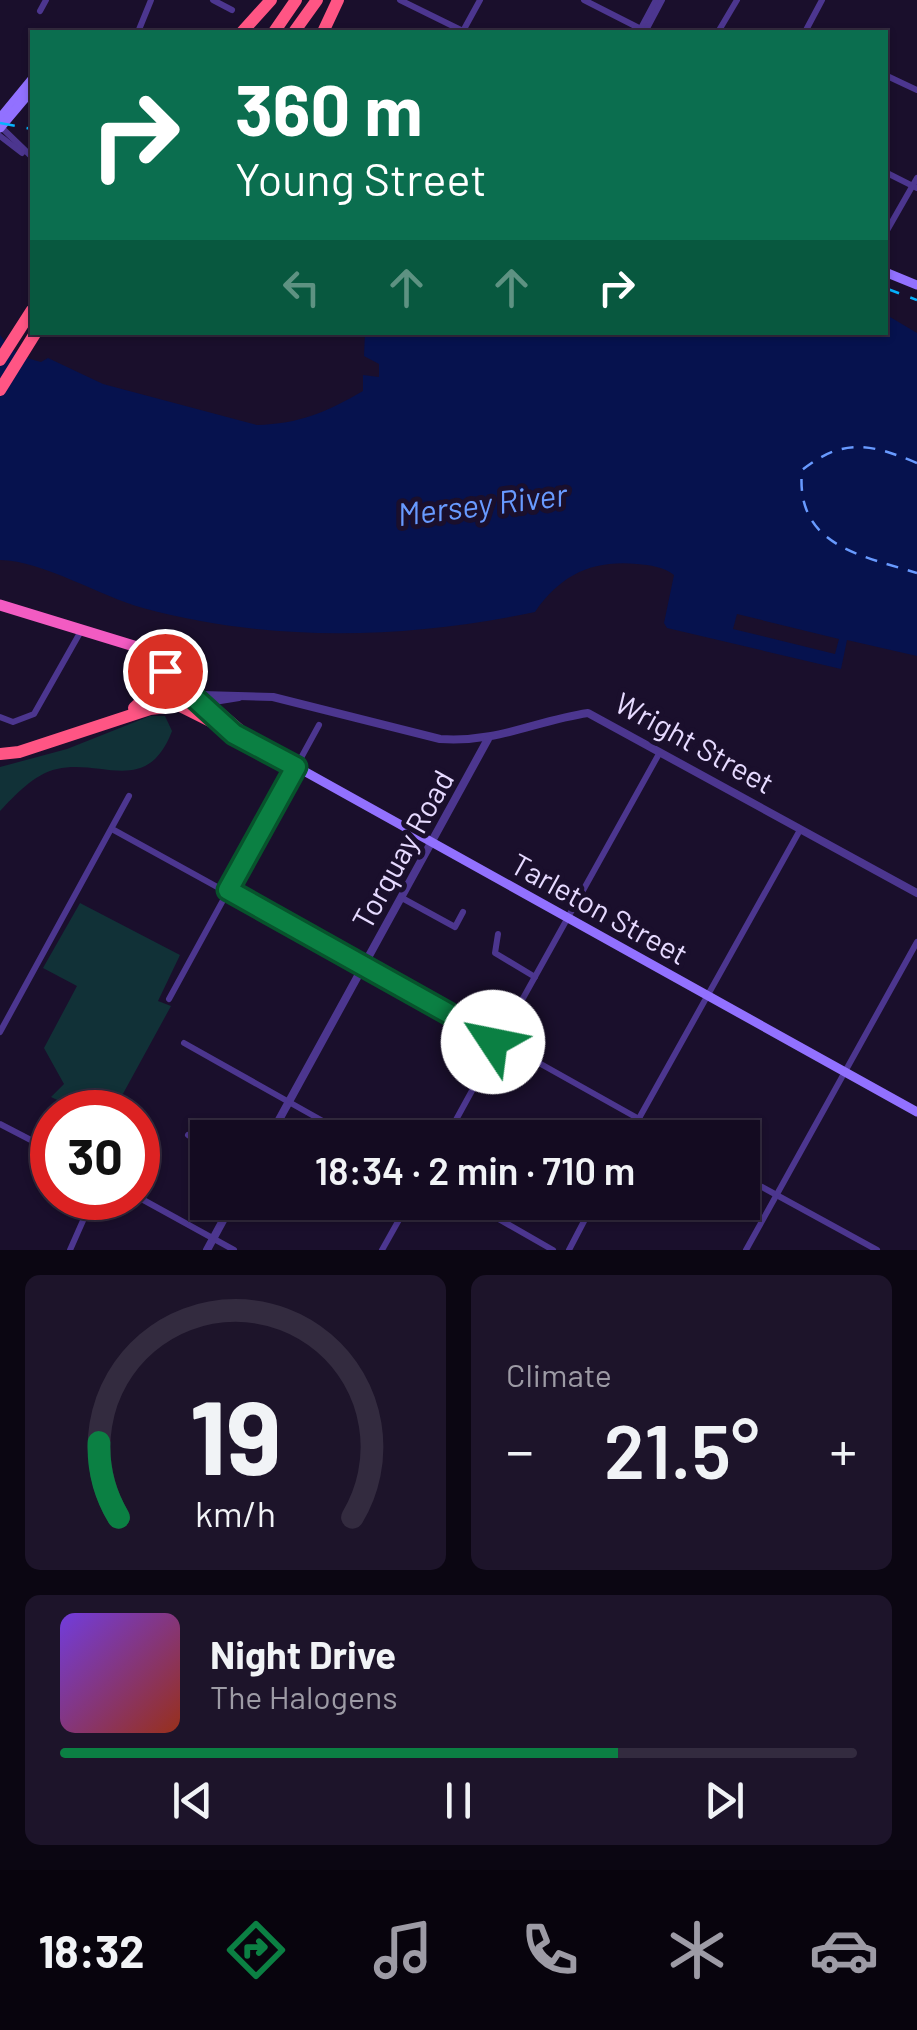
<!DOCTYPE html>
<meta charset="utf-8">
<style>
:root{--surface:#140b21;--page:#1d142a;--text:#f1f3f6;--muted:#9d9ba5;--line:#332b3f;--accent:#0b8043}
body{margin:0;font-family:Barlow,sans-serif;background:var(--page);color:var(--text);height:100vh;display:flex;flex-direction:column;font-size:38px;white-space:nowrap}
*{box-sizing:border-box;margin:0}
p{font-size:32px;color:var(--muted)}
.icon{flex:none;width:55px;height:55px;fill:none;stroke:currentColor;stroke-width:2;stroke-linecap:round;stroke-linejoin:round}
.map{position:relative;height:1250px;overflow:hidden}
.details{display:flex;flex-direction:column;gap:25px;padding:25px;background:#0b0612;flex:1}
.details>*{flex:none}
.top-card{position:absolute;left:30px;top:30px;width:858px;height:305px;border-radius:0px;box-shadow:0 2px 8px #0004,0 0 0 2px var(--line);background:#0b6e4f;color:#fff;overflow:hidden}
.speed{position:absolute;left:30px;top:1090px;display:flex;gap:20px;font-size:50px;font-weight:700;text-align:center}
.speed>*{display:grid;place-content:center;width:130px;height:130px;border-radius:50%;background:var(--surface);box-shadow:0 2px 8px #0004,0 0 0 2px var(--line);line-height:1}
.speed .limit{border:15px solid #d22;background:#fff;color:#111}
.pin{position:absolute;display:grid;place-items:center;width:85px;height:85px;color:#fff;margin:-42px;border:5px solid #fff;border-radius:50%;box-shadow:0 2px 10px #0007}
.me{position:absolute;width:110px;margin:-55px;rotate:304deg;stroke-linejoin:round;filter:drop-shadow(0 0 8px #0008)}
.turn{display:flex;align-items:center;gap:35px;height:210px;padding:0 40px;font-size:45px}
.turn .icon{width:130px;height:130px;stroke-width:2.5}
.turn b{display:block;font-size:70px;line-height:85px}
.lanes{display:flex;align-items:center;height:95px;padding:0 40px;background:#0003;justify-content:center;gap:50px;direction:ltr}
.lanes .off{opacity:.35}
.big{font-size:75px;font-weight:600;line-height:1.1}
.details .tile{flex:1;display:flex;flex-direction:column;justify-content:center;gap:15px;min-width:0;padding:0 35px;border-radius:15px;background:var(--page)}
.details .dial{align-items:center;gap:0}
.dial svg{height:260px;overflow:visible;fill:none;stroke:var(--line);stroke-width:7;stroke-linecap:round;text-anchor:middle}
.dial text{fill:var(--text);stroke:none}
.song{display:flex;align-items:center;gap:30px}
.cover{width:120px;height:120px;border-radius:15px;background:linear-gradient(135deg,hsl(260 70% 55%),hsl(10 70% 35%))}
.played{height:10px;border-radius:5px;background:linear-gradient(90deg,var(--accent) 70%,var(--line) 70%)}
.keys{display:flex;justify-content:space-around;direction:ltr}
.heat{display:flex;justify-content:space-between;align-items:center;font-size:55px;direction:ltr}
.details .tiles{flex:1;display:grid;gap:25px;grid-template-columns:1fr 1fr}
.tile:last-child{grid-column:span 2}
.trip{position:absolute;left:190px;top:1120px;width:570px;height:100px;border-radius:0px;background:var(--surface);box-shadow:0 2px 8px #0004,0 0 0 2px var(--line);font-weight:600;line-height:100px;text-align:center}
.tabs{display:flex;height:160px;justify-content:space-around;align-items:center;background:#08040d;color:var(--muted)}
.tabs .icon{width:70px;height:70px}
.tabs .on{color:var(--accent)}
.tabs b{font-size:45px;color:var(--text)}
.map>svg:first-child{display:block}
.green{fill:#113137}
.water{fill:#06124e}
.pier{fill:#1a0f2c}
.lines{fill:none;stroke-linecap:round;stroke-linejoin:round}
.ferry{stroke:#689aff;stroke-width:2.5;stroke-dasharray:12 10;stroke-linecap:butt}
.minor{stroke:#4c368f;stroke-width:6}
.tertiary{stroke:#4c368f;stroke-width:8}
.secondary{stroke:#9271ff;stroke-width:9}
.trunk{stroke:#f25bc2;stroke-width:11}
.motorway{stroke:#ff5584;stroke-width:12}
.rail{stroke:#06b3ff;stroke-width:2.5;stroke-dasharray:15 12;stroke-linecap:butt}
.route-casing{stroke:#07532c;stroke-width:25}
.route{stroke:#0b8043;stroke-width:18}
.labels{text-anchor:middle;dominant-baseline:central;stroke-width:10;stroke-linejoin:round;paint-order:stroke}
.street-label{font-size:30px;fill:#e6daff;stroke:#1a0f2c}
.water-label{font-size:32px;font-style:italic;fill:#689aff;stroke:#1a0f2c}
</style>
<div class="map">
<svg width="917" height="1250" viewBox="0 0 917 1250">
<rect width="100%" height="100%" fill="#1a0f2c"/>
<!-- green -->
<g class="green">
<path d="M150,716H165L172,731C147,797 101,758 57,769C34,774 15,795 0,811V767L67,749Z"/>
<path d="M80,903L180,955L158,1001L171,1006L113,1112H82L51,1097L64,1084L44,1048L77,986L43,968Z"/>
</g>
<!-- water -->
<path class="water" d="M885,314L917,333V656L847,640L841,669L667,628L664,623L674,575C664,567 650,565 637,564C591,560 561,575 535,612C405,639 272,643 143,608C99,596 44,561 0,560V335C10,350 23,358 41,362L48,358L103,384L257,425C299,424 327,412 363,391V375L379,377V364L364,356L365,333L885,332Z"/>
<!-- pier -->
<path class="pier" d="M737,614L839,639L835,654L733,629Z"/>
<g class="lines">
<!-- ferry -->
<path class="ferry" d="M917,463C871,444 844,437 802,470C795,545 859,555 917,573"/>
<!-- minor -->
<g class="minor">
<path d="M213,0L232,10"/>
<path d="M400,0L465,32"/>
<path d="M584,0L641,29"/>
<path d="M40,11L46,0"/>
<path d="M640,30L656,0"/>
<path d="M463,31L480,0"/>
<path d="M138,32L151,0"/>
<path d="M645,32L662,0"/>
<path d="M718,32L737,0"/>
<path d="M805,32L822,0"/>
<path d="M885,75L917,90"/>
<path d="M1,127L32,157"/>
<path d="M0,136L22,153"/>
<path d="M885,172L917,188"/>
<path d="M885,234L917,178"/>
<path d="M0,717L13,722L34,714L81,631"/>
<path d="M112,829L493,1039"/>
<path d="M402,898L455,927L463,912"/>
<path d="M498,934L495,953L535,977"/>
<path d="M169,999L319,725"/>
<path d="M0,1032L129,796"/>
<path d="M502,1036L660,752"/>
<path d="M184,1043L353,1138"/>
<path d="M505,1044L673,1138"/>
<path d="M0,1124L52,1151"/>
<path d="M188,1135L208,1146"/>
<path d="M446,1138L496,1047"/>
<path d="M628,1138L800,830"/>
<path d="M742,1176L877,1250"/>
<path d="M138,1197L234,1250"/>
<path d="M469,1202L553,1250"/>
<path d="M496,1218L505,1202"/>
<path d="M70,1250L93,1198"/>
<path d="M382,1250L409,1202"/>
<path d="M569,1250L594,1202"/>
<path d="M746,1250L917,942"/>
</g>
<!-- tertiary -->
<g class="tertiary">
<path d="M202,695L273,697L440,739C498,743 534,721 588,713L917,893"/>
<path d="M208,702L239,697"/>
<path d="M269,1138L488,739"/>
<path d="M207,1250L233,1202"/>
</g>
<!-- secondary -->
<g class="secondary">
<path d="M0,118L32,79"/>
<path d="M0,128L32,90"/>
<path d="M885,272L917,285"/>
<path d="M259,746L917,1112"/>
</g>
<!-- trunk -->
<path class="trunk" d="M0,605L147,650L259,746"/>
<!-- motorway -->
<g class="motorway">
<path d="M242,32L271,0"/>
<path d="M274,32L296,0"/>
<path d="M294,32L317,0"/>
<path d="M323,32L338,0"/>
<path d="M0,360L32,310"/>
<path d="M0,390L36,332"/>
<path d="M182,707L234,733"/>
<path d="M134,708L159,685L160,671L154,662"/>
<path d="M0,754L19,752L150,709L200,703"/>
</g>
<!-- rail -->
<g class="rail">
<path d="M0,123L32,129"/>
<path d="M885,288L917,300"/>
</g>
</g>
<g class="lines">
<defs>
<path id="route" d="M165,671L234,734L296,767L228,890L494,1039L493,1042"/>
</defs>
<!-- route casing -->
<use href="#route" class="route-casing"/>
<!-- route -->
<use href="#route" class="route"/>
</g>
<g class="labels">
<!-- street labels -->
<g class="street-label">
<text transform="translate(695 742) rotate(29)">Wright Street</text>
<text transform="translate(402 849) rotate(-61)">Torquay Road</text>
<text transform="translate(600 908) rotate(29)">Tarleton Street</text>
</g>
<!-- water labels -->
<g class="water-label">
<text transform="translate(482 503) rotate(-7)">Mersey River</text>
</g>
</g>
</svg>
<div class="speed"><div class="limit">30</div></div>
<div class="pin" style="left:165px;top:671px;background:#d93025"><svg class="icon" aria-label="arrive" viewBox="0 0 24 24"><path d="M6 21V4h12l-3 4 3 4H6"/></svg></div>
<svg class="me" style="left:493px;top:1042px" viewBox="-20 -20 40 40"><circle r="19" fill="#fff"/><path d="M0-13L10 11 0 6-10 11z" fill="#0b8043"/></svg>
<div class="trip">18:34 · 2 min · 710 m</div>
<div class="top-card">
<div class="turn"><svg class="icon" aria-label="right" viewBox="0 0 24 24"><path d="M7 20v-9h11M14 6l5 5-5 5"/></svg><div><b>360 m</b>Young Street</div></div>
<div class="lanes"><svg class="icon off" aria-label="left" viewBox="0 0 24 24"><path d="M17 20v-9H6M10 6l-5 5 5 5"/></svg><svg class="icon off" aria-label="ahead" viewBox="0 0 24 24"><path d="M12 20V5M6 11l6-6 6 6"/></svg><svg class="icon off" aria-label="ahead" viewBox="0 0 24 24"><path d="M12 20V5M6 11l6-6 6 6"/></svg><svg class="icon" aria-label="right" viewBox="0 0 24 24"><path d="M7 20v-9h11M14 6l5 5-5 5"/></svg></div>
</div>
</div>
<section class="details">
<div class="tiles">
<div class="tile dial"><svg viewBox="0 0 100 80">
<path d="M14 69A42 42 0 1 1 86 69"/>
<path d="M14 69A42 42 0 0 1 8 46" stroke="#0b8043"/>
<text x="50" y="56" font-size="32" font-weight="700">19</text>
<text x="50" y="72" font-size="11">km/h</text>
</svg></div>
<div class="tile"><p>Climate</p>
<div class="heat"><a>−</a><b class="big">21.5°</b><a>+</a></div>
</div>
<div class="tile">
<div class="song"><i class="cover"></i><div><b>Night Drive</b><p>The Halogens</p></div></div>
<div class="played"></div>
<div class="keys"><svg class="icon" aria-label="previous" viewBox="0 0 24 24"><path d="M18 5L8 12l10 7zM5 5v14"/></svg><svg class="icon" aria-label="pause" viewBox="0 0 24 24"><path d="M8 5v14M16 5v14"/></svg><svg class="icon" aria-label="next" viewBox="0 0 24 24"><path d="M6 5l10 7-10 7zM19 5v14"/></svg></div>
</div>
</div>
</section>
<nav class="tabs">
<b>18:32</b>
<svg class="icon on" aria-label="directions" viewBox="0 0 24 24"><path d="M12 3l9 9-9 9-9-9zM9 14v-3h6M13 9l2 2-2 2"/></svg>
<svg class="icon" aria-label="music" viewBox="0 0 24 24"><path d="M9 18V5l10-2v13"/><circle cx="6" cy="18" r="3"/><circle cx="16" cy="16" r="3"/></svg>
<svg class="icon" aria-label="phone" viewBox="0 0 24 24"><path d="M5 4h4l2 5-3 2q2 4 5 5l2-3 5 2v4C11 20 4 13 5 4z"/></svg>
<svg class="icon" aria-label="climate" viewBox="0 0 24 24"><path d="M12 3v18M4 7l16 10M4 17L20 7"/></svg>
<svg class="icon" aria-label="car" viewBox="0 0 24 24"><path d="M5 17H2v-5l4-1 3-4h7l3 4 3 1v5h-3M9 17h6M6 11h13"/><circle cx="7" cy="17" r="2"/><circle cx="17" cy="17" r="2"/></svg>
</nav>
